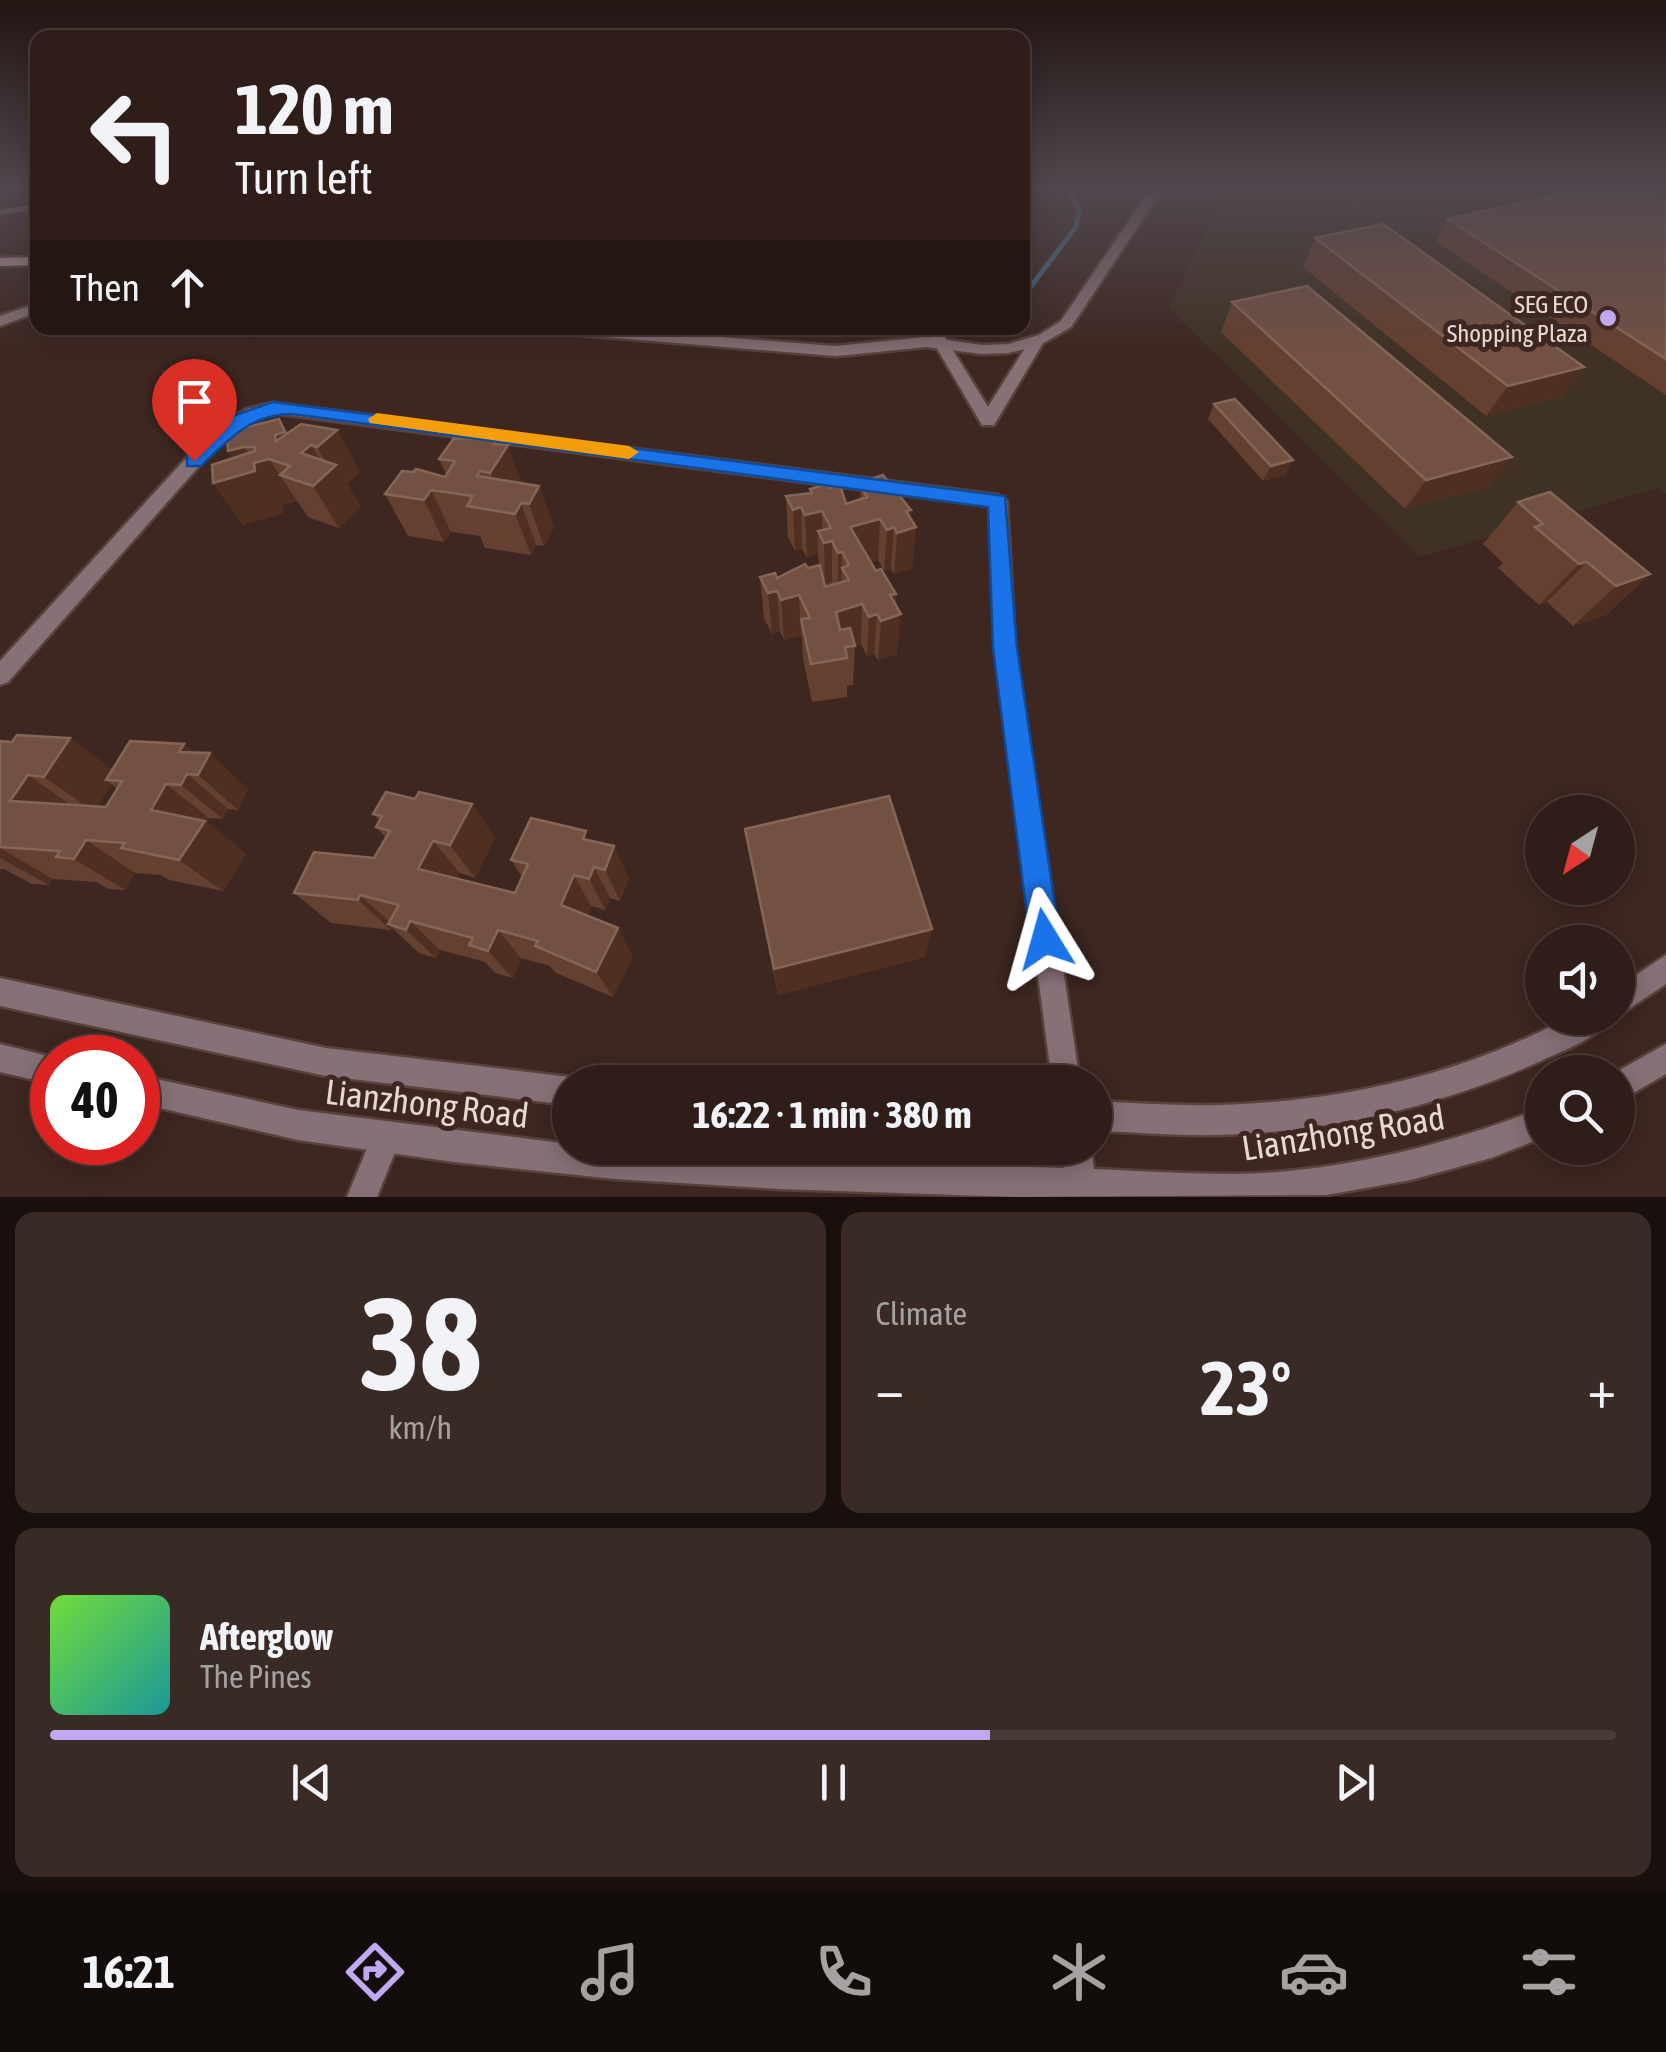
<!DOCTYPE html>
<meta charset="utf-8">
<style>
:root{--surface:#2e1d18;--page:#3a2a25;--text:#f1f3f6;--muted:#a7a2a2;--line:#493b37;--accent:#c1a8f3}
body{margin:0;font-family:"Asap Condensed",sans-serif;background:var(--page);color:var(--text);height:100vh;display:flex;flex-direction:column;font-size:38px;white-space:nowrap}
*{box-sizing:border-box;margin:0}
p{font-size:32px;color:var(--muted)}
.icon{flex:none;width:55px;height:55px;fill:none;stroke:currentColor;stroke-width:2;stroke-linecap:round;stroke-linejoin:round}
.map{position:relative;height:1197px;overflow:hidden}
.details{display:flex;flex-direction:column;gap:15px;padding:15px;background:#19100d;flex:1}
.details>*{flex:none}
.banner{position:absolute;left:30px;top:30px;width:1000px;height:305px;border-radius:20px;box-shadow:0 5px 25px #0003,0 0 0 2px var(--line);background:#2e1d18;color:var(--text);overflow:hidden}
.needle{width:65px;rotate:216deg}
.tools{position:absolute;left:1525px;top:795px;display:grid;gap:20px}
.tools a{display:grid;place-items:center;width:110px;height:110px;border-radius:50%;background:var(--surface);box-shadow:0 5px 25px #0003,0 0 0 2px var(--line);font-size:50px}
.speed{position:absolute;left:30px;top:1035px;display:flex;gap:20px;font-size:50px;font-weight:700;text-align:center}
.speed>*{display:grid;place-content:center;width:130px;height:130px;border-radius:50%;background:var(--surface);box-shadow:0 5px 25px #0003,0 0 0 2px var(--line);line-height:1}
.speed .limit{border:15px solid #d22;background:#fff;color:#111}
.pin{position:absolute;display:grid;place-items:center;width:85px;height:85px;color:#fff;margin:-102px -42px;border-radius:50% 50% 50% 0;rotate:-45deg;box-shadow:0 0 10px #0007}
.pin .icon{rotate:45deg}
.me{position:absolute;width:110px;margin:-55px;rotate:352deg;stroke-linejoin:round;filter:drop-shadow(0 0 8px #0008)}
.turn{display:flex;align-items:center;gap:35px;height:210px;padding:0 40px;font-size:45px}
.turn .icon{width:130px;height:130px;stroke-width:2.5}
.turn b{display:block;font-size:70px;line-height:85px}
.then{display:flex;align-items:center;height:95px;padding:0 40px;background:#0003;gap:20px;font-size:38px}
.big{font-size:75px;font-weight:700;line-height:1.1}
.details .widget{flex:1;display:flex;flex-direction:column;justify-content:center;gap:15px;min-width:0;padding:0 35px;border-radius:20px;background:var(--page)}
.details .dial{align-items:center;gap:0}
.dial b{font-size:130px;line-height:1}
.song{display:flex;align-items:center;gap:30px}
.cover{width:120px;height:120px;border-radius:15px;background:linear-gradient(135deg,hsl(100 70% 55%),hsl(180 70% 35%))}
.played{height:10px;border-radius:5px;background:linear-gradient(90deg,var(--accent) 60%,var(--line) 60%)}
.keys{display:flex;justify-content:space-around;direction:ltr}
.heat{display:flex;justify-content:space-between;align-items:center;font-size:55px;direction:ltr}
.details .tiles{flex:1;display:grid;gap:15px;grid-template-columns:1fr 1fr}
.widget:last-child{grid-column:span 2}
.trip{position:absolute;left:552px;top:1065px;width:560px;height:100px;border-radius:50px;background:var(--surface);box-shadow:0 5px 25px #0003,0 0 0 2px var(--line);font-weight:700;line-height:100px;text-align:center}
.dock{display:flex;height:160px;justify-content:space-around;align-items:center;background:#120c0a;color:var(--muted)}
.dock .icon{width:70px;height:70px}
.dock .on{color:var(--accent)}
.dock b{font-size:45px;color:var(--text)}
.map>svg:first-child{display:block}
.commercial{fill:#3f3224}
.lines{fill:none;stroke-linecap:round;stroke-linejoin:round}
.stream{stroke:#436e85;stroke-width:5}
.minor-casing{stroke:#58433c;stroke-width:5}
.tertiary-casing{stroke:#58433c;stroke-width:5}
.secondary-casing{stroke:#58433c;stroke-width:5}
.minor{fill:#867176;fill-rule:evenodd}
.tertiary{fill:#867176;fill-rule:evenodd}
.secondary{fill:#b8979f;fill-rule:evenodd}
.rail{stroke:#928079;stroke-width:5}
.wall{fill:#644030;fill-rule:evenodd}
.shaded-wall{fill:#4e2f22}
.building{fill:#725142;stroke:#846658;stroke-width:2.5}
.route{fill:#1a73e8;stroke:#114b97;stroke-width:2.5}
.slow{fill:#f59e0b}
.poi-dot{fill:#c1a8f3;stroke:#3d2720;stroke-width:4}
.labels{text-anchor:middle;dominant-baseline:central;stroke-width:10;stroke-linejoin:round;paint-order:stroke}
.far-poi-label{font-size:25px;fill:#e6d8d2;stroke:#3d2720;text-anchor:end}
.near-street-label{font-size:35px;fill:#e6d8d2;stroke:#3d2720}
</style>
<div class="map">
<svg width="1666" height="1197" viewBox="0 0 1666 1197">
<rect width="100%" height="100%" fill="#3d2720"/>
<!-- commercial -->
<path class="commercial" d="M1226,187H1666V494L1658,488L1420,557L1169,308Z"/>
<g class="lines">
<!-- stream -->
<path class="stream" d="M1022,298L1076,227L1079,209L1065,187"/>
<defs>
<g id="minor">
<path d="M38,303V312L0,326V316Z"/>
<path d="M549,328H605L835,346L843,351L835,356L556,333Z"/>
<path d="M925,328H939L988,407L1030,340H1040L1043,343L994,425H982Z"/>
<path d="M273,403L998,495L1007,501L998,507L273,413L259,417L224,438L8,682L0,685V661L212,430L247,409Z"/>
<path d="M386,1122L396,1127L401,1137L377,1197H347L376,1127Z"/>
</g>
<g id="tertiary">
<path d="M1152,187H1164L1071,327L1038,346L1008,353L982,354L926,347L848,355L835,356L827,351L835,346L926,337L982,345L1008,344L1039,335L1061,321Z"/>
<path d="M998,495L1007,501L1015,648L1080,1082H1052L995,648L989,501Z"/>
<path d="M1666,955V984L1618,1016V987Z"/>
<path d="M0,978L326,1048L570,1077L581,1082H570V1105L326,1076L0,1006Z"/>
<path d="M1567,1018H1608C1599,1038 1565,1050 1545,1059C1442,1106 1331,1132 1218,1135C1177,1136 1136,1132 1095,1131V1101C1136,1103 1177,1106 1219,1105C1339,1102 1462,1075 1567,1018Z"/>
<path d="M0,1044L56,1058H52V1084L0,1072Z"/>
<path d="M1666,1044V1074L1618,1102L1616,1072Z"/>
<path d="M138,1075L298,1110L570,1144V1148L780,1159L1064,1168L1061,1148H1091L1094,1169C1141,1171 1187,1174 1233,1174C1336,1173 1447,1145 1542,1108V1138L1491,1158L1411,1180L1326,1195L1016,1197L780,1189L615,1179L454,1162L298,1140L138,1103Z"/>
</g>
<path id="secondary" d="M38,257V265L0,266V258Z"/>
</defs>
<!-- minor casing -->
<use href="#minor" class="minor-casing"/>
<!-- tertiary casing -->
<use href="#tertiary" class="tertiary-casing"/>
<!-- secondary casing -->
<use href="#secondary" class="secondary-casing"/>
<!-- minor -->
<use href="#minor" class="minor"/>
<!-- tertiary -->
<use href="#tertiary" class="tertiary"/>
<!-- secondary -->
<use href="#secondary" class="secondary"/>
<!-- rail -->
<g class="rail">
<path d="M0,187H6"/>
<path d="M0,212L38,207"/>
</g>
</g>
<!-- wall -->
<g class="wall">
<path d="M1334,187H1411L1402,188L1398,196L1358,204Z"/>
<path d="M1666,202V395L1435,241L1447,219Z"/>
<path d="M1315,238L1584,367L1561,397L1486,416L1303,267Z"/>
<path d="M1232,302L1489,486L1405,509L1221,332Z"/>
<path d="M1214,404L1285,475L1263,481L1208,419Z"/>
<path d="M279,419L288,433L337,430L360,472L347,484L361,507L339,528L308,517L297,501L282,505L283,513L243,525L213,483L233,458L228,451Z"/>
<path d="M497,439L522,483L539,486L554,527L544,546L536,545L531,555L485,548L480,536L451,532L444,542L408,536L385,494L445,477L446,474L439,459Z"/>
<path d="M864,481L911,510L910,518L916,527L912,568L894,574L891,569L884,571L878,560L871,562L876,571L896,594L897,654L878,660L874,654L867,656L861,644L855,646L853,685L847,686V697L812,702L803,659L802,638L801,635L784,640L780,631L772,634L764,618L760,577L777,578L819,565L818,553L807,557L802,549L795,551L788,537L786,496L810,493V489L829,488L846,504L860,499L861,487L864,486Z"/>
<path d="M1518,502L1650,574L1606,615L1573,626L1547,602L1539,605L1498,568L1503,563L1483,544Z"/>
<path d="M70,738L112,770L184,744L192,752L248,789L238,810L228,809L223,819L209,818L207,822L246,854L223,891L169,880L161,875L135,873L125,890L108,889L96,882L53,879L49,885L32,884L4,869H0V741L12,742ZM111,784L117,789L106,807H97Z"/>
<path d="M415,799L472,804L495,838L475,878L460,873L457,879L515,893L522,877L511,860L591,841L629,878L620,901L610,898L605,910L591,906L588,915L633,956L613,997L556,973L550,966L521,958L513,978L495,973L485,962L440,950L436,958L419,953L392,928L391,930L331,923L294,893L374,858L386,838L376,827L380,821L373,814Z"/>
<path d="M745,829L925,957L778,995Z"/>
</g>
<!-- shaded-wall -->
<g class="shaded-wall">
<path d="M1367,187H1411L1402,188L1398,196L1358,204Z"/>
<path d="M1584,367L1561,397L1486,416L1508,386Z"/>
<path d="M279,419L305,462L302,477L303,484L276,441L275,435Z"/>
<path d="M337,430L360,472L347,484L361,507L339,528L313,486L301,453L311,445L328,473L331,470L317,447Z"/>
<path d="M497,439L502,454L508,445L523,488L506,512L490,473L494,444Z"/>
<path d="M244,447L255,463L269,459L297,501L282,505L283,513L243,525L213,483L244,474L228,451Z"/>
<path d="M1512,457L1489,486L1405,509L1426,480Z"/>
<path d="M1293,460L1285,475L1263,481L1271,466Z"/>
<path d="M539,486L554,527L544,546L529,504Z"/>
<path d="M431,490L451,532L444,542L424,500Z"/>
<path d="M521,503L536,545L531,555L515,514Z"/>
<path d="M801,507L802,549L795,551L793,510Z"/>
<path d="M911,510L909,529L916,527L912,568L894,574L897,533L906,511Z"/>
<path d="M822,511V539L818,531V553L807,557L805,515Z"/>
<path d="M880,519L878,560L850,569V527Z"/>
<path d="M894,527L891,569L884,571L887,530Z"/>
<path d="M832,541V582L825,584L824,543Z"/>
<path d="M842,552L841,593L838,594V553Z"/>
<path d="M1587,562L1547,602L1539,605L1579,564Z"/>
<path d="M1650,574L1606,615L1573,626L1616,586Z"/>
<path d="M777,591L780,631L772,634L768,593Z"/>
<path d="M896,594L894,616L901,614L897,654L878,660L881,621L890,595Z"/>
<path d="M799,595L801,635L784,640L781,600Z"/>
<path d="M862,604L861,644L845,647L836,612Z"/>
<path d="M877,614L874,654L867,656L869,617Z"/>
<path d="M70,738L117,774L106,780L111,784L94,812L44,777Z"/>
<path d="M184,744L204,763L210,753L248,789L238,810L198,775L179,752Z"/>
<path d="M187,774L228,809L223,819L181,785Z"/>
<path d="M28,775L78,810L10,801Z"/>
<path d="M166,784L209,818L207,822L246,854L223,891L179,860L151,810Z"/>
<path d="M472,804L495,838L475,878L450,845Z"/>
<path d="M86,840L135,873L125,890L74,859Z"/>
<path d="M433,841L460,873L446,900L418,869Z"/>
<path d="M614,846L629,878L620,901L605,870Z"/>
<path d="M0,848L53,879L49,885L0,858Z"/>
<path d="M594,867L610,898L605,910L589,879Z"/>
<path d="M574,875L591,906L580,934L561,905Z"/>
<path d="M360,895L393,925L388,924L392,928L391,930L358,900Z"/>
<path d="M410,921L440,950L436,958L406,930Z"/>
<path d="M618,928L633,956L613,997L596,972Z"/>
<path d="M932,929L925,957L778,995L774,969Z"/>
<path d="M498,930L521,958L513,978L488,951Z"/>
</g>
<!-- building -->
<g class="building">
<path d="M1594,187H1637L1666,202V359L1447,219Z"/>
<path d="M1383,224L1584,367L1508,386L1315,238Z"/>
<path d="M1307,286L1512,457L1426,480L1232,302Z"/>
<path d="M1235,399L1293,460L1271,466L1214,404Z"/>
<path d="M279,419L285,432L275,435L276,441L301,424L337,430L317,447L311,445L301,453L336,465L313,486L280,475L290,466L269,459L254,463L255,471L213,483L212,465L255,451V447H244L228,451L227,432Z"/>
<path d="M454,438L497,439L494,444L508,445L490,473L480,471L477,476L539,486L529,504L521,503L515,514L467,506L473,496L431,490L424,500L385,494L402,471L413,472L416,469L445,477L455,461L439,459Z"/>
<path d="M883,475L911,510L906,511L916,527L897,533L894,527L887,530L880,519L850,527L876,571L881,569L896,594L890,595L901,614L881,621L877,614L869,617L862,604L836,612L840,630L850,628L855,646L845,647L847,658L811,664L801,619L810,618L799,595L781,600L777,591L768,593L760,577L775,573L777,578L805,564L808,568L820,565L825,587L849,580L842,568L849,565L842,552L838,553L832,541L824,543L818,531L831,528L822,511L805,515L801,507L793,510L786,496L812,493L810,489L827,484L829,488L840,485L846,504L867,497L861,487L868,485L864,481Z"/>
<path d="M1550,492L1650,574L1616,586L1587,562L1579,564L1535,527L1543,524L1518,502Z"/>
<path d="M17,735L70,738L44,777L28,775L10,801L106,807L122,781L106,780L130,741L184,744L179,752L210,753L198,775L187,774L181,785L166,784L151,810L205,821L179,860L121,848L125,843L86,840L74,859L56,857L60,851L0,847V741L12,742Z"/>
<path d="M386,792L415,799L419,792L472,804L450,845L433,841L418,869L515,893L528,864L511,860L531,818L586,831L583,839L614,846L605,870L594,867L589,879L574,875L561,905L618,928L596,972L535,946L538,941L498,930L488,951L469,945L473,938L410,921L406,930L388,924L399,905L360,895L358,900L294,893L314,852L374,858L390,831L376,827L382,816L373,814Z"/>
<path d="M889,796L932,929L774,969L745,829Z"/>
</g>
<!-- sky -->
<linearGradient id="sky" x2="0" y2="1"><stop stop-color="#221512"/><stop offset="0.53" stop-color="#51474e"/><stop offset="1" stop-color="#51474e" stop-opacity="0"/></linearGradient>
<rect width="1666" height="354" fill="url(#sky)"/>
<!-- route -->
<path class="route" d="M273,402L1005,496L1017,648L1060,939L1056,950L1045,954L1035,950L1030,939L993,648L988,507L292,414C251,414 229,439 201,466H187V456L227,418Z"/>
<!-- slow -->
<path class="slow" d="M377,413L629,446L639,452L629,459L370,423L368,419Z"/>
<!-- markers -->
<circle class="poi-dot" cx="1608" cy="318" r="10"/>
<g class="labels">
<!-- far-poi labels -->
<g class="far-poi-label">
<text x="1588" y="304">SEG ECO<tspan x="1588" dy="29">Shopping Plaza</tspan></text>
</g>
<!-- near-street labels -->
<g class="near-street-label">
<text transform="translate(427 1103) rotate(7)">Lianzhong Road</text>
<text transform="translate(1343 1132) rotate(-9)">Lianzhong Road</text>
</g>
</g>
</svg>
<div class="tools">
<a><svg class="needle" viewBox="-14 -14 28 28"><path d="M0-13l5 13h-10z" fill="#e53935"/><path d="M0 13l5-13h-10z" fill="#a7a2a2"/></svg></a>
<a><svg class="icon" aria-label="sound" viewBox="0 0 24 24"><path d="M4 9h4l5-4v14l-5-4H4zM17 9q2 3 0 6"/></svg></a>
<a><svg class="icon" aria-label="search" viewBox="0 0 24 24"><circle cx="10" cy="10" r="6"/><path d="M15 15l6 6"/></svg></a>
</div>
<div class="speed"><div class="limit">40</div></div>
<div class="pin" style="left:194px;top:461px;background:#d93025"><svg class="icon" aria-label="arrive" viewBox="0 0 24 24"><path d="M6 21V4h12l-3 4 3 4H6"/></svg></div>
<svg class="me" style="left:1045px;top:939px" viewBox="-20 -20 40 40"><path d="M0-17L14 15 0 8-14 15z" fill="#1a73e8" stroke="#fff" stroke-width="4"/></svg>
<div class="trip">16:22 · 1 min · 380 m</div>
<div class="banner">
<div class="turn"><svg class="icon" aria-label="left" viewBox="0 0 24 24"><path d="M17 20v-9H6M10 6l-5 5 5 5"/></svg><div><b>120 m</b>Turn left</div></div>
<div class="then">Then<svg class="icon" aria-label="ahead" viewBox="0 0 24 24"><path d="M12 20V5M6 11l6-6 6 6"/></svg></div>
</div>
</div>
<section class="details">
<div class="tiles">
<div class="widget dial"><b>38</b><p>km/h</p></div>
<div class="widget"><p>Climate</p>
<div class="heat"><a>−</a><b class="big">23°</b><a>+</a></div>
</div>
<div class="widget">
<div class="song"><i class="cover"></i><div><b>Afterglow</b><p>The Pines</p></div></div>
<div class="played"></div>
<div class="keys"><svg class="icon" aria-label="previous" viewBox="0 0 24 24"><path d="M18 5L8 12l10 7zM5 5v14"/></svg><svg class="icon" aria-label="pause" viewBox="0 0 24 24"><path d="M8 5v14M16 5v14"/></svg><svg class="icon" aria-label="next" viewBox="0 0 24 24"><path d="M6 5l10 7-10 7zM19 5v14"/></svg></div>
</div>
</div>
</section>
<nav class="dock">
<b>16:21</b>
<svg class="icon on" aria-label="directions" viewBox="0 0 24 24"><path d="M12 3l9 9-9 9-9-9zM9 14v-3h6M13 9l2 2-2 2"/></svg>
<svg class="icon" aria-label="music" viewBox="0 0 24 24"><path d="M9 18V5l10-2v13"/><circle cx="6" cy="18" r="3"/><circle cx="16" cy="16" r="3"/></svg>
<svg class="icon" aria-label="phone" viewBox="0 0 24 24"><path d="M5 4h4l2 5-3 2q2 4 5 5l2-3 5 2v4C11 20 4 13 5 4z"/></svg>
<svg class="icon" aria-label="climate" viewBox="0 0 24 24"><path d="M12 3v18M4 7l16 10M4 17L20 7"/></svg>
<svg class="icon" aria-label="car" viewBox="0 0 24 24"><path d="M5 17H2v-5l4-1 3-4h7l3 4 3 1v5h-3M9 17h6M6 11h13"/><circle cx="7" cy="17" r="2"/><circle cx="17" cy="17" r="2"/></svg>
<svg class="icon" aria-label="filters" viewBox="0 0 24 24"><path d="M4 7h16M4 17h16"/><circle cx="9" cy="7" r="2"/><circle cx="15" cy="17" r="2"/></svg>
</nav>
